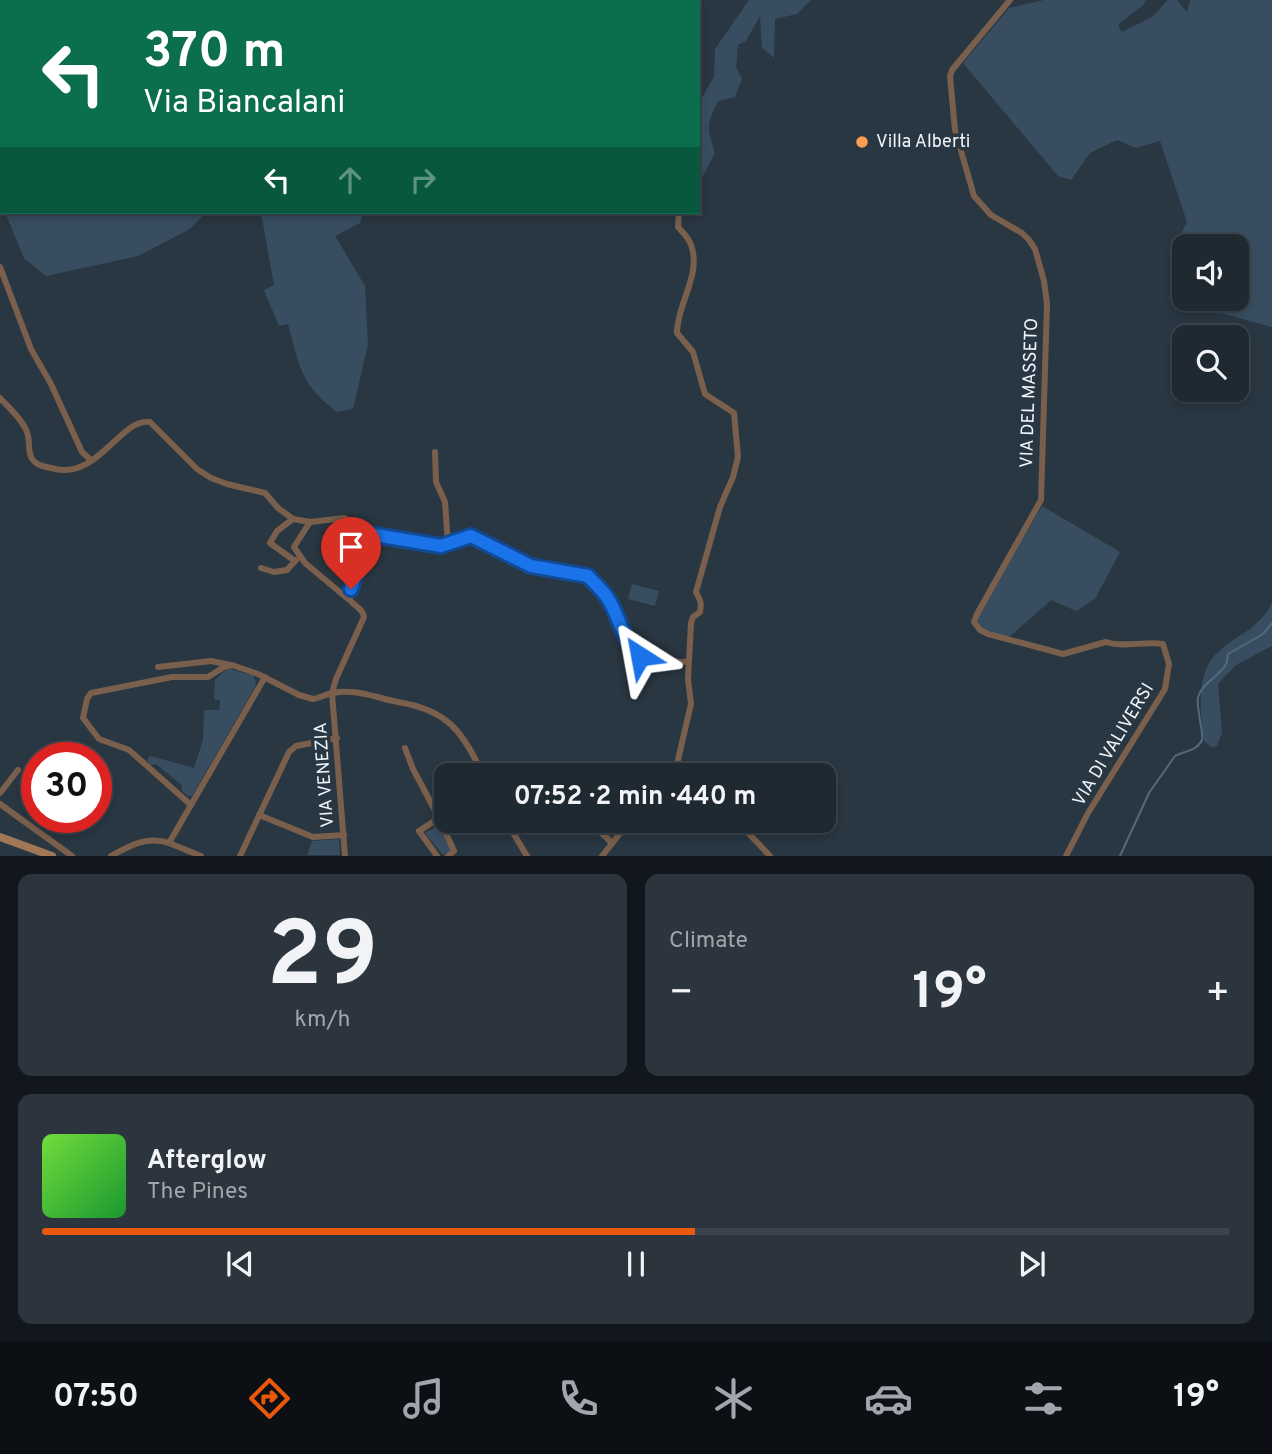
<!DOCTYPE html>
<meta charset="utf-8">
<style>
:root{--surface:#1f2932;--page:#2c353e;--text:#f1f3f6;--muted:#a1a6ac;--line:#3c454d;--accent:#ea580c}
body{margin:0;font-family:Overpass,sans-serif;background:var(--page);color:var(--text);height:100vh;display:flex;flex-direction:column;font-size:26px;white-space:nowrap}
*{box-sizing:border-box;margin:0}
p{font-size:23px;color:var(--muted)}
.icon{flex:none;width:38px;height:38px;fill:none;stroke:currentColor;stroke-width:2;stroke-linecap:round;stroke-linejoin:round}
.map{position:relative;height:856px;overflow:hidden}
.panel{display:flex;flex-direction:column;gap:18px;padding:18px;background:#11171c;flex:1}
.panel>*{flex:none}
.guide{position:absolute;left:0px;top:0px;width:700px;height:214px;box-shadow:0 4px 10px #0003,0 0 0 2px var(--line);background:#0b6e4f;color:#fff;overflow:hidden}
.tools{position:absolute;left:1172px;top:234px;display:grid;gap:14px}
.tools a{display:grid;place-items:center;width:77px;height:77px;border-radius:14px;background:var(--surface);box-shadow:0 4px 10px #0003,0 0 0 2px var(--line);font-size:35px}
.speed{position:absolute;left:21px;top:742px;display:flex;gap:14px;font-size:35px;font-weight:700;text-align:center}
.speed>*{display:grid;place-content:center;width:91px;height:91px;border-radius:50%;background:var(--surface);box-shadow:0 4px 10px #0003,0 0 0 2px var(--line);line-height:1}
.speed .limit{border:10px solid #d22;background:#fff;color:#111}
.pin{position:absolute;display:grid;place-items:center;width:60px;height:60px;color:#fff;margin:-72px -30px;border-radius:50% 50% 50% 0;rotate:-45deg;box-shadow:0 0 7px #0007}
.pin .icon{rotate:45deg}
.me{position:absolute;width:77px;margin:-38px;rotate:326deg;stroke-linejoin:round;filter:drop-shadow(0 0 5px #0008)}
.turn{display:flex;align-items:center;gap:24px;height:147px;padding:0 28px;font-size:32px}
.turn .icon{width:91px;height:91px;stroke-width:2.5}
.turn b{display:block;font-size:49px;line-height:60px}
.lanes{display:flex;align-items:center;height:66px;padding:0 28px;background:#0003;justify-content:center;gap:35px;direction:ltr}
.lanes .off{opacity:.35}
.big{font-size:52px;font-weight:700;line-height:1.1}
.panel .card{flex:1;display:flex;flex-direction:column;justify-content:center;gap:10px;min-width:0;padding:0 24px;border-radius:14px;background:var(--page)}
.panel .dial{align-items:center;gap:0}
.dial b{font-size:91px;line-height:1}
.song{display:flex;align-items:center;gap:21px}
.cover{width:84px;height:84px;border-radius:10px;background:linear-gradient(135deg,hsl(100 70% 55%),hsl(130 70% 35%))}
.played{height:7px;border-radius:4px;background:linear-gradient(90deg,var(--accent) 55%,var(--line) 55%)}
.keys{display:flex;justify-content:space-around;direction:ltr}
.heat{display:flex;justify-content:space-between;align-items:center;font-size:38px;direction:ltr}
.panel .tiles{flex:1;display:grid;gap:18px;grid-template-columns:1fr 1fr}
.card:last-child{grid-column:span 2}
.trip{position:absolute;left:434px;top:763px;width:402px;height:70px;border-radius:14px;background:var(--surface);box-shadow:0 4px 10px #0003,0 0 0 2px var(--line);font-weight:700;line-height:70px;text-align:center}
.dock{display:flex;height:112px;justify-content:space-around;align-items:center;background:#0c1014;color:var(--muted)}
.dock .icon{width:49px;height:49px}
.dock .on{color:var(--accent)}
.dock b{font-size:32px;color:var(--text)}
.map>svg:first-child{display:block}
.green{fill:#384e60}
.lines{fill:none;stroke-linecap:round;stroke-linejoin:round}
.stream{stroke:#526a7d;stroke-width:2}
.minor{stroke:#7a604c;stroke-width:6}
.secondary{stroke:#a07757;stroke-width:8}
.route-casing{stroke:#114b97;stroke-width:18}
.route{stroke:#1a73e8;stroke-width:12}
.poi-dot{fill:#fa9f4e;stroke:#293742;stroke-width:2.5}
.labels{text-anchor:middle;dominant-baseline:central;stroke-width:7;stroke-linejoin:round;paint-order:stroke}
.poi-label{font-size:18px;fill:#eef6fe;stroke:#293742;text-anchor:start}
.street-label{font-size:18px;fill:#eef6fe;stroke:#293742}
</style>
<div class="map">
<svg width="1272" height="856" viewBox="0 0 1272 856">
<rect width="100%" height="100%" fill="#293742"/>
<!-- green -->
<g class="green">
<path d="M0,0H114L2,2L0,79Z"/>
<path d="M749,0H811L797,14L775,19L774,58L762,48L760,16L746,41L738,45L736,67L742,79L735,97L718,101C706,126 707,127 715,153L698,185V114L701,99L714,77L715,49Z"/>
<path d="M1044,0H1146L1143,5L1118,25L1122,32L1152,17L1168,0H1177L1187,12L1190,0H1272V327L1213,311L1214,299H1237V247H1186L1179,237L1187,222L1160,141L1136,148L1117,140L1090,153L1071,180L1058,176L963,63L1009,8Z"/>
<path d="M8,212H206L190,229L138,256L46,276L24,258L7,217Z"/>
<path d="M261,212H364L360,223L335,236L365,286L368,344L353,409L337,412C300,384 300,367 288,324L279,326L264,290L274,285Z"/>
<path d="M1042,506L1120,552L1095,599L1076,611L1051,600L1008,638L983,629L978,623L979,614Z"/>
<path d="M632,584L659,591L655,606L628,599Z"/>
<path d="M1272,603V646L1236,665L1218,684L1222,733L1217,746L1211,747L1204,741C1201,715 1195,677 1215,655C1236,633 1255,634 1272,603Z"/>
<path d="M230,669L254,676L256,685L192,796H188L182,791V785L156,764L150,765L147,760L150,756L194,768L203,740L204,710H219L220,700L214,699L215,680L225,671Z"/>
<path d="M441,824L452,850L443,855L425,833Z"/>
<path d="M339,839L340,855H307L312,841Z"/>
</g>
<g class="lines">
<!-- stream -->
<path class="stream" d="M1120,856L1149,793L1175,756C1184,751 1197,751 1202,740C1204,734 1196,708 1198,697C1202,683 1221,675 1226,664C1228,661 1227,657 1228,654L1263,634L1272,623"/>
<!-- minor -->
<g class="minor">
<path d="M1010,0L952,70L950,76L955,130L974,196L991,215L1022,233L1029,240L1035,249L1044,281L1047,304L1041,500L977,614L974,622L980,630L988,634L1063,654L1106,642C1123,648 1144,641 1163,644L1169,664L1165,689L1088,813L1066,856"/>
<path d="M44,2L48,0"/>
<path d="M601,2L606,0"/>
<path d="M623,2L624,0"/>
<path d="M0,26L2,25"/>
<path d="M0,267L31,349L51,384L82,452L91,460"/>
<path d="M0,398C9,408 22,419 27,432C31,442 26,456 36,463C40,466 46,467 51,468C98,482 119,418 150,422L197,469L211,478L227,484L265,493L278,508L293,519L310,522L345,518L369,534L441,546L471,535L531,566L588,575C594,583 605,593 609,601C637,650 622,661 688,662"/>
<path d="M435,452L436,482L445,502L448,544"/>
<path d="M293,519L277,531L270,543L295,561"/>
<path d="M310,522L294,547L305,563L348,599"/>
<path d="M261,568L274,572L287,570L296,560"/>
<path d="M158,667L211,661L230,665"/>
<path d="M405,748L413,769L439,818L446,814"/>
<path d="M677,764L691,704L688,679L691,623L693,617L700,612C702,602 700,600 696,592L720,507L733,477L738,457L734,413L705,394L693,352L677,333C677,304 702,274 691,245C689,238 683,233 678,227L679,212"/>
<path d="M570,769L581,775"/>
<path d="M658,775C670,761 684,762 697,775"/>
<path d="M0,793L18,770"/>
<path d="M0,804L72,856"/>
<path d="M191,805L129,750L99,739L83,718L87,699L91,693L172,677H208L224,667L232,665L258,674L299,695L313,699C320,698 326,694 333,693C355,688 377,698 398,702C447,710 463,731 483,775"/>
<path d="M259,815L313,837L344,835"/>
<path d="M506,821L527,856"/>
<path d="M589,821L612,843"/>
<path d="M737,821L770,856"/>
<path d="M169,843L201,856"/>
<path d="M111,856C131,845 147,836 169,843L265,677"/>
<path d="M240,856L289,752L296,746L337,738"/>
<path d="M345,856L332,693L336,679L364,617C363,607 350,605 348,596L369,534"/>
<path d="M437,856L419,831L439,818L454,851L448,856"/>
<path d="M602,856L630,821"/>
</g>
<!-- secondary -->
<path class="secondary" d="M0,837L52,856"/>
</g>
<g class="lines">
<defs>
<path id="route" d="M351,589L369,534L441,546L471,536L531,566L588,576C595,584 605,592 610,602C620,620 624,642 640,656"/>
</defs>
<!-- route casing -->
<use href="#route" class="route-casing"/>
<!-- route -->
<use href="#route" class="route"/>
</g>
<!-- markers -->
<circle class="poi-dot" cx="862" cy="142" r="7"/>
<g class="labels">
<!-- poi labels -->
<g class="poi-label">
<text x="876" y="142">Villa Alberti</text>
</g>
<!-- street labels -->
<g class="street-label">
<text transform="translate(1030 393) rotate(-88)">VIA DEL MASSETO</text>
<text transform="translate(1114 745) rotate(-59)">VIA DI VALIVERSI</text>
<text transform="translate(325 775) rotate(-94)">VIA VENEZIA</text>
</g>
</g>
</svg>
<div class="tools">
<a><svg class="icon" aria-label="sound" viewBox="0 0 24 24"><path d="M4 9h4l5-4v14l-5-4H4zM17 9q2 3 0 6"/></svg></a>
<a><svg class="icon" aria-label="search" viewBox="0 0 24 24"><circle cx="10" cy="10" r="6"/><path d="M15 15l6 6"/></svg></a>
</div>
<div class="speed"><div class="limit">30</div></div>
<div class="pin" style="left:351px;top:589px;background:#d93025"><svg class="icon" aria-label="arrive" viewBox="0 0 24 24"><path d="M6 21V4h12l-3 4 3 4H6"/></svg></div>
<svg class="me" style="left:640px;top:656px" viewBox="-20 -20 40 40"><path d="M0-17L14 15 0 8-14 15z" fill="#1a73e8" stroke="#fff" stroke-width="4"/></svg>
<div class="trip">07:52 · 2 min · 440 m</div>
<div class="guide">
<div class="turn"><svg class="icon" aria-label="left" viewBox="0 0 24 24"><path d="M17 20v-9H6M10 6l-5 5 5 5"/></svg><div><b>370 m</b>Via Biancalani</div></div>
<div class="lanes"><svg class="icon" aria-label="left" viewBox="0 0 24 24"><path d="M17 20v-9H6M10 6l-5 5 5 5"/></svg><svg class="icon off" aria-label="ahead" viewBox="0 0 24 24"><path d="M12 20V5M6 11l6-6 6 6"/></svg><svg class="icon off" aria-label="right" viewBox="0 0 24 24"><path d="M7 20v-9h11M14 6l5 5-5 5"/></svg></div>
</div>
</div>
<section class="panel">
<div class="tiles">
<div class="card dial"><b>29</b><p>km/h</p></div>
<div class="card"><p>Climate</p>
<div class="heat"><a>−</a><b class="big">19°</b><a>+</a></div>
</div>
<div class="card">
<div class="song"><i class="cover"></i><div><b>Afterglow</b><p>The Pines</p></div></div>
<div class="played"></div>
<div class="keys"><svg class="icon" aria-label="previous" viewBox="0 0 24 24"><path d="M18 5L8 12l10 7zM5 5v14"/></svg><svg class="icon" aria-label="pause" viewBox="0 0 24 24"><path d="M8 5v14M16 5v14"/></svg><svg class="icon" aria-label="next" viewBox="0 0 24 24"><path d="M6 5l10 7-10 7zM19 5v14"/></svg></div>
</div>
</div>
</section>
<nav class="dock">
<b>07:50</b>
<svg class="icon on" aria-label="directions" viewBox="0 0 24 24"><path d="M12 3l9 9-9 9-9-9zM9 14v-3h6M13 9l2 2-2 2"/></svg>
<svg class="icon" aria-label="music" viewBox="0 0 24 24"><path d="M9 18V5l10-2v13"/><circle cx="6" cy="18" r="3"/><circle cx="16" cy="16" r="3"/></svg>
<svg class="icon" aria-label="phone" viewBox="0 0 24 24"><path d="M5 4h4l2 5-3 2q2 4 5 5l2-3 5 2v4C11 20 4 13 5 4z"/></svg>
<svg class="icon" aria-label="climate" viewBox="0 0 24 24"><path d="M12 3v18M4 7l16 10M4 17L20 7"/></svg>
<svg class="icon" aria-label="car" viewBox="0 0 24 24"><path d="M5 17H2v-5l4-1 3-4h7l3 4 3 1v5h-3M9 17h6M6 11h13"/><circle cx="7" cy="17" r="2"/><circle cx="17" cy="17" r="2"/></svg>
<svg class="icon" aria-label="filters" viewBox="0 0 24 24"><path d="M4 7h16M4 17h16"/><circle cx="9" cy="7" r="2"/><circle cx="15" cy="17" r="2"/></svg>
<b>19°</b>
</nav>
